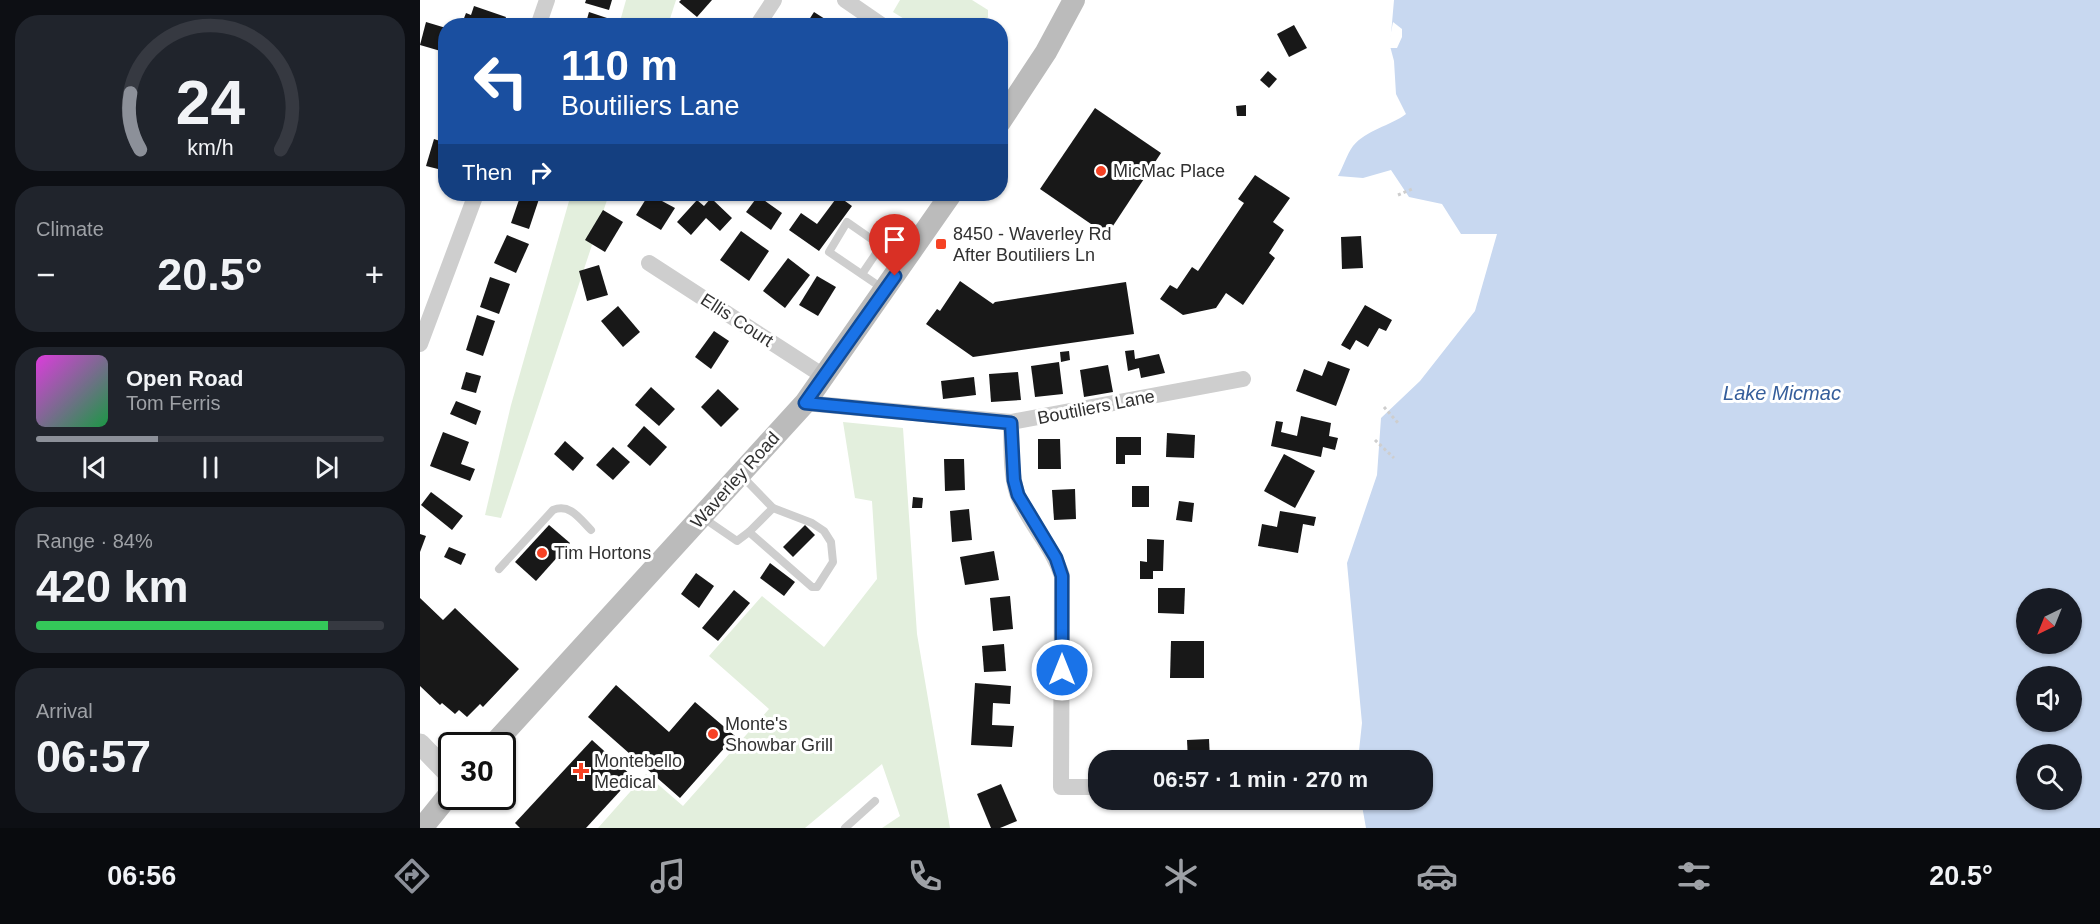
<!DOCTYPE html>
<meta charset="utf-8">
<style>
:root{--surface:#171b24;--page:#20242c;--text:#f1f3f6;--muted:#9ea1a6;--line:#363941;--accent:#8c9099}
body{margin:0;font-family:Arial,sans-serif;background:var(--page);color:var(--text);height:100vh;display:flex;flex-direction:column;font-size:22px;white-space:nowrap}
*{box-sizing:border-box;margin:0}
p{font-size:20px;color:var(--muted)}
.icon{flex:none;width:33px;height:33px;fill:none;stroke:currentColor;stroke-width:2;stroke-linecap:round;stroke-linejoin:round}
.map{position:relative;flex:1;overflow:hidden}
.sheet{display:flex;flex-direction:column;gap:15px;padding:15px;background:#0d0f14;width:420px}
.sheet>*{flex:none}
.top-card{position:absolute;left:18px;top:18px;width:570px;height:183px;border-radius:24px;box-shadow:0 2px 4px #0004;background:#1a4fa0;color:#fff;overflow:hidden}
.needle{width:39px;rotate:223deg}
.buttons{position:absolute;left:1596px;top:588px;display:grid;gap:12px}
.buttons a{display:grid;place-items:center;width:66px;height:66px;border-radius:50%;background:var(--surface);box-shadow:0 2px 4px #0004;font-size:30px}
.speed{position:absolute;left:18px;top:732px;display:flex;gap:12px;font-size:30px;font-weight:700;text-align:center}
.speed>*{display:grid;place-content:center;width:78px;height:78px;border-radius:50%;background:var(--surface);box-shadow:0 2px 4px #0004;line-height:1}
.speed .limit{border:3px solid #111;border-radius:9px;background:#fff;color:#111}
.pin{position:absolute;display:grid;place-items:center;width:51px;height:51px;color:#fff;margin:-62px -26px;border-radius:50% 50% 50% 0;rotate:-45deg;box-shadow:0 0 6px #0007}
.pin .icon{rotate:45deg}
.me{position:absolute;width:66px;margin:-33px;rotate:0deg;stroke-linejoin:round;filter:drop-shadow(0 0 4px #0008)}
.turn{display:flex;align-items:center;gap:21px;height:126px;padding:0 24px;font-size:27px}
.turn .icon{width:78px;height:78px;stroke-width:2.5}
.turn b{display:block;font-size:42px;line-height:51px}
.then{display:flex;align-items:center;height:57px;padding:0 24px;background:#0003;gap:12px;font-size:22px}
.big{font-size:45px;font-weight:600;line-height:1.1}
.sheet .tile{flex:1;display:flex;flex-direction:column;justify-content:center;gap:9px;min-width:0;padding:0 21px;border-radius:24px;background:var(--page)}
.sheet .dial{align-items:center;gap:0}
.dial svg{height:156px;overflow:visible;fill:none;stroke:var(--line);stroke-width:7;stroke-linecap:round;text-anchor:middle}
.dial text{fill:var(--text);stroke:none}
.song{display:flex;align-items:center;gap:18px}
.cover{width:72px;height:72px;border-radius:9px;background:linear-gradient(135deg,hsl(300 70% 55%),hsl(140 70% 35%))}
.played{height:6px;border-radius:3px;background:linear-gradient(90deg,var(--accent) 35%,var(--line) 35%)}
.keys{display:flex;justify-content:space-around;direction:ltr}
.heat{display:flex;justify-content:space-between;align-items:center;font-size:33px;direction:ltr}
.charge{height:9px;border-radius:4px;background:linear-gradient(90deg,#34c759 84%,var(--line) 0)}
.trip{position:absolute;left:668px;top:750px;width:345px;height:60px;border-radius:24px;background:var(--surface);box-shadow:0 2px 4px #0004;font-weight:600;line-height:60px;text-align:center}
.tab-bar{display:flex;height:96px;justify-content:space-around;align-items:center;background:#090b0e;color:var(--muted)}
.tab-bar .icon{width:42px;height:42px}
.tab-bar .on{color:var(--accent)}
.tab-bar b{font-size:27px;color:var(--text)}
main{display:flex;flex:1;min-height:0}
.map>svg:first-child{display:block}
.green{fill:#e3efdd}
.water{fill:#c8d8f0;fill-rule:evenodd}
.pier{fill:#fff}
.building{fill:#181818}
.lines{fill:none;stroke-linecap:round;stroke-linejoin:round}
.path{stroke:#cecece;stroke-width:3;stroke-dasharray:3 3;stroke-linecap:butt}
.service{stroke:#cecece;stroke-width:8}
.minor{stroke:#cecece;stroke-width:16}
.tertiary{stroke:#cecece;stroke-width:21}
.secondary{stroke:#bbb;stroke-width:22}
.route-casing{stroke:#114b97;stroke-width:15}
.route{stroke:#1a73e8;stroke-width:10}
.poi-dot{fill:#f64224;stroke:#fff;stroke-width:2}
.labels{text-anchor:middle;dominant-baseline:central;stroke-width:6;stroke-linejoin:round;paint-order:stroke}
.poi-label{font-size:18px;fill:#313131;stroke:#fff;text-anchor:start}
.street-label{font-size:18px;fill:#313131;stroke:#fff}
.water-label{font-size:20px;font-style:italic;fill:#365e9b;stroke:#fff}
</style>
<main>
<section class="sheet">
<div class="tile dial"><svg viewBox="0 0 100 80">
<path d="M14 69A42 42 0 1 1 86 69"/>
<path d="M14 69A42 42 0 0 1 9 40" stroke="#8c9099"/>
<text x="50" y="56" font-size="32" font-weight="700">24</text>
<text x="50" y="72" font-size="11">km/h</text>
</svg></div>
<div class="tile"><p>Climate</p>
<div class="heat"><a>−</a><b class="big">20.5°</b><a>+</a></div>
</div>
<div class="tile">
<div class="song"><i class="cover"></i><div><b>Open Road</b><p>Tom Ferris</p></div></div>
<div class="played"></div>
<div class="keys"><svg class="icon" aria-label="previous" viewBox="0 0 24 24"><path d="M18 5L8 12l10 7zM5 5v14"/></svg><svg class="icon" aria-label="pause" viewBox="0 0 24 24"><path d="M8 5v14M16 5v14"/></svg><svg class="icon" aria-label="next" viewBox="0 0 24 24"><path d="M6 5l10 7-10 7zM19 5v14"/></svg></div>
</div>
<div class="tile"><p>Range · 84%</p><b class="big">420 km</b><div class="charge"></div></div>
<div class="tile"><p>Arrival</p><b class="big">06:57</b></div>
</section>
<div class="map">
<svg width="1680" height="828" viewBox="0 0 1680 828">
<rect width="100%" height="100%" fill="#fff"/>
<!-- green -->
<g class="green">
<path d="M206,0H256L248,25H199Z"/>
<path d="M480,0H552L568,10V17L563,25H494L473,12Z"/>
<path d="M151,194H189L81,518L65,515L91,405Z"/>
<path d="M423,422L483,428L497,634L530,828H462L480,816L462,764L385,828H178L226,774L263,806L349,709L289,656L342,596L404,647L457,579L452,501L435,498Z"/>
</g>
<!-- water -->
<path class="water" d="M974,0H1680V828H946L941,800H1002V760H938L942,723L927,563L957,475L961,418L1000,381L1055,311L1077,234H1041L1022,204L989,197L971,170L943,178L918,176C923,167 927,154 933,146C946,130 970,126 986,114L976,94L974,61L970,46ZM1606,598H1652V644H1606ZM1606,676H1652V722H1606ZM1606,754H1652V800H1606Z"/>
<!-- pier -->
<path class="pier" d="M973,22L982,29V37L977,48H968Z"/>
<!-- building -->
<g class="building">
<path d="M166,0H192L189,10L165,3Z"/>
<path d="M261,0H292L277,17L259,2Z"/>
<path d="M54,6L86,17L83,26H41L46,13L51,15Z"/>
<path d="M169,12L190,19L188,26H165Z"/>
<path d="M394,12L416,26H385Z"/>
<path d="M6,22L26,28L24,52L0,45Z"/>
<path d="M874,25L887,48L869,57L857,34Z"/>
<path d="M848,71L857,79L849,88L840,80Z"/>
<path d="M826,105V116H817L816,106Z"/>
<path d="M675,108L741,153L687,235L620,189Z"/>
<path d="M14,139L26,143L22,170L6,166Z"/>
<path d="M835,175L870,198L853,222L864,230L849,253L855,258L823,305L806,293L796,308L763,315L740,299L750,285L757,289L772,267L778,271L824,203L818,199Z"/>
<path d="M101,194L119,199L109,229L91,223Z"/>
<path d="M229,194L255,208L241,230L216,215Z"/>
<path d="M338,196L362,213L351,230L326,212Z"/>
<path d="M418,196L432,206L399,251L369,230L381,213L397,224Z"/>
<path d="M291,198L312,218L300,231L286,218L271,235L257,222L277,200L284,206Z"/>
<path d="M183,210L203,222L185,252L165,240Z"/>
<path d="M321,231L349,251L329,281L300,260Z"/>
<path d="M87,235L109,244L96,273L74,263Z"/>
<path d="M941,236L943,268L922,269L921,237Z"/>
<path d="M368,258L390,275L365,308L343,291Z"/>
<path d="M179,265L188,295L167,301L159,271Z"/>
<path d="M397,276L416,287L398,316L379,305Z"/>
<path d="M70,277L90,284L79,314L60,307Z"/>
<path d="M540,281L573,304L575,302L706,282L714,334L553,357L506,324L517,309L520,311Z"/>
<path d="M945,305L972,320L966,331L959,328L948,347L936,340L930,350L921,345Z"/>
<path d="M198,306L220,332L203,347L181,321Z"/>
<path d="M57,315L75,321L63,356L46,350Z"/>
<path d="M294,331L309,341L291,369L275,357Z"/>
<path d="M714,350L715,359L739,354L745,373L721,378L719,368L708,371L705,351Z"/>
<path d="M649,351L650,360L641,362L640,352Z"/>
<path d="M908,361L930,369L916,406L876,391L884,369L902,376Z"/>
<path d="M639,362L643,394L615,397L611,366Z"/>
<path d="M688,365L693,392L664,397L660,370Z"/>
<path d="M46,372L61,376L56,393L41,389Z"/>
<path d="M598,372L601,400L571,402L569,374Z"/>
<path d="M554,377L556,395L523,399L521,381Z"/>
<path d="M231,387L255,409L239,426L215,405Z"/>
<path d="M298,389L319,409L301,427L281,407Z"/>
<path d="M36,401L61,411L56,425L30,414Z"/>
<path d="M881,416L911,423L909,436L918,438L915,450L903,447L901,457L851,446L856,421L863,422L861,432L877,436Z"/>
<path d="M224,426L247,447L230,466L207,446Z"/>
<path d="M23,432L49,442L41,464L55,469L50,481L10,466Z"/>
<path d="M747,433L775,435L774,458L746,457Z"/>
<path d="M696,437H721V455H705V464H696Z"/>
<path d="M618,439H640L641,469H618Z"/>
<path d="M145,441L164,458L153,471L134,454Z"/>
<path d="M193,447L210,462L193,480L176,465Z"/>
<path d="M864,454L895,471L875,508L844,491Z"/>
<path d="M524,459H544L545,490L525,491Z"/>
<rect x="712" y="486" width="17" height="21"/>
<path d="M655,489L656,519L634,520L632,490Z"/>
<path d="M11,492L43,516L32,530L1,505Z"/>
<path d="M493,497L503,498L502,508H492Z"/>
<path d="M759,501L774,503L772,522L756,520Z"/>
<path d="M549,509L552,540L532,542L530,511Z"/>
<path d="M860,511L896,517L894,526L883,524L878,553L838,546L842,524L857,527Z"/>
<path d="M129,525L150,543L116,581L95,562Z"/>
<path d="M385,525L395,535L373,557L363,547Z"/>
<path d="M0,534L6,536L0,552Z"/>
<path d="M727,539L744,540L743,571H733V579H720V561L727,562Z"/>
<path d="M29,547L46,554L41,565L24,557Z"/>
<path d="M574,551L579,580L545,585L540,557Z"/>
<path d="M350,563L375,582L364,596L340,578Z"/>
<path d="M276,573L294,586L279,608L261,594Z"/>
<path d="M738,588H765L764,614L738,613Z"/>
<path d="M314,590L330,603L298,641L282,628Z"/>
<path d="M590,596L593,629L573,631L570,598Z"/>
<path d="M0,598L23,620L35,608L99,669L63,707L60,704L47,717L39,710L35,714L22,703L20,705L0,686Z"/>
<path d="M751,641H784V678H750Z"/>
<path d="M584,644L586,671L564,672L562,646Z"/>
<path d="M555,683L591,686L590,704L573,703L572,725L594,726L592,747L551,745Z"/>
<path d="M196,685L249,732L275,702L315,736L260,798L168,717Z"/>
<path d="M789,739L790,760H768L767,740Z"/>
<path d="M172,740L213,777L166,828H100L95,823Z"/>
<path d="M581,784L597,821L580,828H571L557,794Z"/>
<path d="M789,800H811V801L806,802L807,808L789,809Z"/>
</g>
<g class="lines">
<!-- path -->
<g class="path">
<path d="M978,195L992,189"/>
<path d="M964,407L978,423"/>
<path d="M955,440L974,458"/>
</g>
<!-- service -->
<g class="service">
<path d="M442,274L461,246"/>
<path d="M462,288L409,252L427,222L483,261"/>
<path d="M320,474L353,508L329,532"/>
<path d="M282,517L317,541L329,532L392,587H397L413,562L411,542L404,531L392,523L353,508"/>
<path d="M79,569L133,510C150,503 160,519 171,530"/>
<path d="M425,828L455,801"/>
</g>
<!-- minor -->
<g class="minor">
<path d="M425,0L463,26"/>
<path d="M118,26L127,0"/>
<path d="M337,26L354,0"/>
<path d="M229,263L405,377"/>
<path d="M0,344L56,194"/>
<path d="M385,403L591,422L823,379"/>
<path d="M591,422C592,445 590,471 597,493C608,523 632,545 642,576L641,787H678"/>
</g>
<!-- tertiary -->
<path class="tertiary" d="M0,744L32,777"/>
<!-- secondary -->
<g class="secondary">
<path d="M580,122L626,52L654,0"/>
<path d="M72,746L385,403L531,194"/>
<path d="M2,828L32,791"/>
</g>
</g>
<g class="lines">
<defs>
<path id="route" d="M475,276L385,403L591,423L594,480L598,495L636,558L642,576V670"/>
</defs>
<!-- route casing -->
<use href="#route" class="route-casing"/>
<!-- route -->
<use href="#route" class="route"/>
</g>
<!-- markers -->
<g class="poi-dot">
<circle cx="681" cy="171" r="6"/>
<rect x="515" y="238" width="12" height="12" rx="3"/>
<circle cx="122" cy="553" r="6"/>
<circle cx="293" cy="734" r="6"/>
<path d="M158 762h6v6h6v6h-6v6h-6v-6h-6v-6h6z"/>
</g>
<g class="labels">
<!-- poi labels -->
<g class="poi-label">
<text x="693" y="171">MicMac Place</text>
<text x="533" y="234">8450 - Waverley Rd<tspan x="533" dy="21">After Boutiliers Ln</tspan></text>
<text x="134" y="553">Tim Hortons</text>
<text x="305" y="724">Monte's<tspan x="305" dy="21">Showbar Grill</tspan></text>
<text x="174" y="761">Montebello<tspan x="174" dy="21">Medical</tspan></text>
</g>
<!-- street labels -->
<g class="street-label">
<text transform="translate(317 320) rotate(33)">Ellis Court</text>
<text transform="translate(676 407) rotate(-11)">Boutiliers Lane</text>
<text transform="translate(315 480) rotate(-48)">Waverley Road</text>
</g>
<!-- water labels -->
<g class="water-label">
<text x="1362" y="393">Lake Micmac</text>
</g>
</g>
</svg>
<div class="buttons">
<a><svg class="needle" viewBox="-14 -14 28 28"><path d="M0-13l5 13h-10z" fill="#e53935"/><path d="M0 13l5-13h-10z" fill="#9ea1a6"/></svg></a>
<a><svg class="icon" aria-label="sound" viewBox="0 0 24 24"><path d="M4 9h4l5-4v14l-5-4H4zM17 9q2 3 0 6"/></svg></a>
<a><svg class="icon" aria-label="search" viewBox="0 0 24 24"><circle cx="10" cy="10" r="6"/><path d="M15 15l6 6"/></svg></a>
</div>
<div class="speed"><div class="limit">30</div></div>
<div class="pin" style="left:475px;top:276px;background:#d93025"><svg class="icon" aria-label="arrive" viewBox="0 0 24 24"><path d="M6 21V4h12l-3 4 3 4H6"/></svg></div>
<svg class="me" style="left:642px;top:670px" viewBox="-20 -20 40 40"><circle r="17" fill="#1a73e8" stroke="#fff" stroke-width="3"/><path d="M0-11L8 9 0 5-8 9z" fill="#fff"/></svg>
<div class="trip">06:57 · 1 min · 270 m</div>
<div class="top-card">
<div class="turn"><svg class="icon" aria-label="left" viewBox="0 0 24 24"><path d="M17 20v-9H6M10 6l-5 5 5 5"/></svg><div><b>110 m</b>Boutiliers Lane</div></div>
<div class="then">Then<svg class="icon" aria-label="right" viewBox="0 0 24 24"><path d="M7 20v-9h11M14 6l5 5-5 5"/></svg></div>
</div>
</div>
</main>
<nav class="tab-bar">
<b>06:56</b>
<svg class="icon on" aria-label="directions" viewBox="0 0 24 24"><path d="M12 3l9 9-9 9-9-9zM9 14v-3h6M13 9l2 2-2 2"/></svg>
<svg class="icon" aria-label="music" viewBox="0 0 24 24"><path d="M9 18V5l10-2v13"/><circle cx="6" cy="18" r="3"/><circle cx="16" cy="16" r="3"/></svg>
<svg class="icon" aria-label="phone" viewBox="0 0 24 24"><path d="M5 4h4l2 5-3 2q2 4 5 5l2-3 5 2v4C11 20 4 13 5 4z"/></svg>
<svg class="icon" aria-label="climate" viewBox="0 0 24 24"><path d="M12 3v18M4 7l16 10M4 17L20 7"/></svg>
<svg class="icon" aria-label="car" viewBox="0 0 24 24"><path d="M5 17H2v-5l4-1 3-4h7l3 4 3 1v5h-3M9 17h6M6 11h13"/><circle cx="7" cy="17" r="2"/><circle cx="17" cy="17" r="2"/></svg>
<svg class="icon" aria-label="filters" viewBox="0 0 24 24"><path d="M4 7h16M4 17h16"/><circle cx="9" cy="7" r="2"/><circle cx="15" cy="17" r="2"/></svg>
<b>20.5°</b>
</nav>
